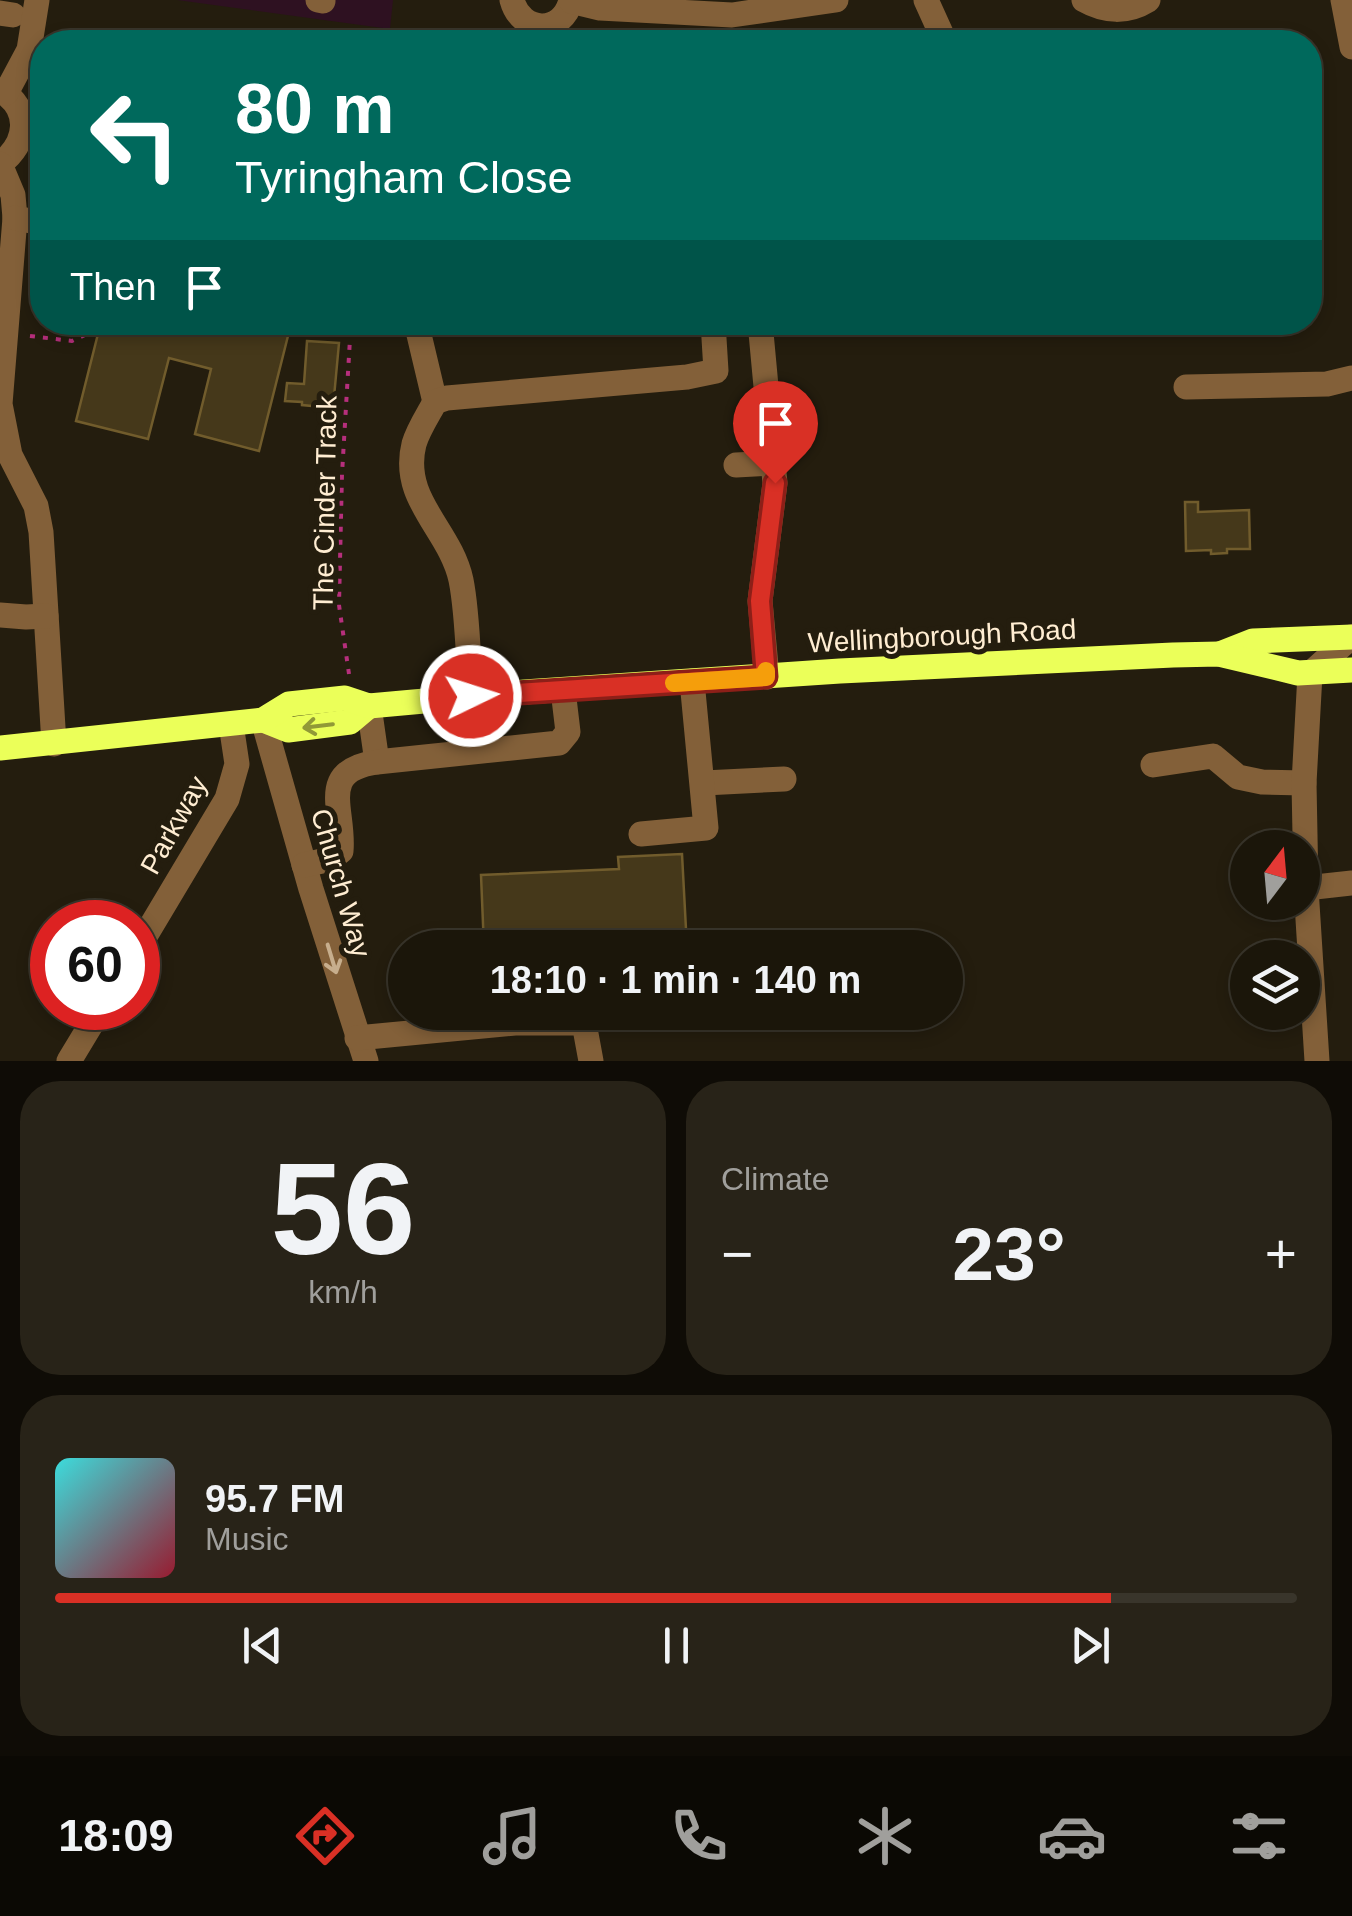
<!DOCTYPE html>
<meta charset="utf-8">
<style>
:root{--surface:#1b160a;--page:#282318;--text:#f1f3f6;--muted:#a09f9c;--line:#39352b;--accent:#d93025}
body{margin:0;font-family:Arial,sans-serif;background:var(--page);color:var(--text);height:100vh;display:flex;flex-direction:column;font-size:38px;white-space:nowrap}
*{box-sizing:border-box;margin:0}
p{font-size:32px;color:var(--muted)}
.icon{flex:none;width:55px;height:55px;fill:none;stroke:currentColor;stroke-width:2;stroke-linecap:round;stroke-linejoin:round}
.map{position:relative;height:1061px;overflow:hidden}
.side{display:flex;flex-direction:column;gap:20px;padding:20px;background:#0f0c06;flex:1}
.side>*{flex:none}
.guide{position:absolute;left:30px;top:30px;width:1292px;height:305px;border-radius:40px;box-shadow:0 5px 15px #0003,0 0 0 2px var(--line);background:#00695c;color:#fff;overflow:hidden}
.needle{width:65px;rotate:16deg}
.buttons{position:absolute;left:1230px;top:830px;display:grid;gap:20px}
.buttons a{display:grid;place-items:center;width:90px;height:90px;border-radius:50%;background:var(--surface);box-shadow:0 5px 15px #0003,0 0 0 2px var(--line);font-size:50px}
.speed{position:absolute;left:30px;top:900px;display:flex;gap:20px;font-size:50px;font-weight:700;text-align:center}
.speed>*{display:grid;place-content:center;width:130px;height:130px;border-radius:50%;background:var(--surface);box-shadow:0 5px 15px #0003,0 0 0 2px var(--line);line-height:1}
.speed .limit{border:15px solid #d22;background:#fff;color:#111}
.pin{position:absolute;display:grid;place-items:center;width:85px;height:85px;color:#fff;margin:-102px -42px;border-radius:50% 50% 50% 0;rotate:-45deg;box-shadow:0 0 10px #0007}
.pin .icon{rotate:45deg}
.me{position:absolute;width:110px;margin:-55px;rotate:86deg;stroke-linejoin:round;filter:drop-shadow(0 0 8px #0008)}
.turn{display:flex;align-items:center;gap:35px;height:210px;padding:0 40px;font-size:45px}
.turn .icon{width:130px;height:130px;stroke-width:2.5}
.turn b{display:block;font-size:70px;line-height:85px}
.then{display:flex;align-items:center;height:95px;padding:0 40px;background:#0003;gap:20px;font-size:38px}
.big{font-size:75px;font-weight:700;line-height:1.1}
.side .card{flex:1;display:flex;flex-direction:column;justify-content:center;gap:15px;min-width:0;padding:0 35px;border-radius:40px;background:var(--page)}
.side .dial{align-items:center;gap:0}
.dial b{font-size:130px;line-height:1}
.song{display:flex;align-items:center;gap:30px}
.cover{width:120px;height:120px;border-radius:15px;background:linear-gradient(135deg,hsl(180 70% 55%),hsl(350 70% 35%))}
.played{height:10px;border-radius:5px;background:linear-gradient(90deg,var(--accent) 85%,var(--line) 85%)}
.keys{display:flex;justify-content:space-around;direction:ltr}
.heat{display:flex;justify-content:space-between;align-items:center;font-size:55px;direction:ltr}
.side .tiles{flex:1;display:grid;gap:20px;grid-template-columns:1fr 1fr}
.card:last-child{grid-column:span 2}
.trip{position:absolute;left:388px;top:930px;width:575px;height:100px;border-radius:50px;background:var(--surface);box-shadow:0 5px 15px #0003,0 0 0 2px var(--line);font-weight:700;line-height:100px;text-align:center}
.menu{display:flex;height:160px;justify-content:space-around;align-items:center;background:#0b0904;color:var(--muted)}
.menu .icon{width:70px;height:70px}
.menu .selected{color:var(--accent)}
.menu b{font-size:45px;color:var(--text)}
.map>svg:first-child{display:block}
.green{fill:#2e1121}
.building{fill:#45381a;stroke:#715c2c;stroke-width:2.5}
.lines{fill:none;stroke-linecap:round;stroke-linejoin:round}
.path{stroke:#b62f7c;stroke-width:4;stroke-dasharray:5 8;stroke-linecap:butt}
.minor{stroke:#836039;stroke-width:25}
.major{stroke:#ebff59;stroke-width:25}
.oneway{stroke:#919937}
.oneway2{stroke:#c7ae8d}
.route-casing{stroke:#8d1f18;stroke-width:25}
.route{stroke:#d93025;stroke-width:18}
.slow{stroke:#f59e0b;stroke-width:18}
.labels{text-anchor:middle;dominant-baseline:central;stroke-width:10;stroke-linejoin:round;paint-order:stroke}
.street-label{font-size:28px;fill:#ffedd2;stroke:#241d0e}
</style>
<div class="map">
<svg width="1352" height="1061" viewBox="0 0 1352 1061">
<rect width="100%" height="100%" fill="#241d0e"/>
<!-- green -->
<path class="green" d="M177,0H393L390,29Z"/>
<!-- building -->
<g class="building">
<path d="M101,322H325L322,333L291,324L259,451L195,434L211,369L169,358L148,439L76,421Z"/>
<path d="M307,341L339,343L333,408L302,405V402L285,401L287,383L304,384Z"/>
<path d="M1185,502H1198V512L1249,510L1250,549H1227V553L1211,554V550L1186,551Z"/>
<path d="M682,854L687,948H484L481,875L619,869L618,857Z"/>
</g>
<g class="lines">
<!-- path -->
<g class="path">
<path d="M30,336L72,341L85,335L90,322"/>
<path d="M349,674L339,605L342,474L351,322"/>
</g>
<!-- minor -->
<g class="minor">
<path d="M318,0L323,1"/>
<path d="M512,0C521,34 563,35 571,0"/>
<path d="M926,0L945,42"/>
<path d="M1084,0C1105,12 1127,13 1148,0"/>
<path d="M1343,0L1352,47"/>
<path d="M571,1L600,8L732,15L836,0"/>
<path d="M0,13L13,15"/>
<path d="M0,90C32,109 28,143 0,164"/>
<path d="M6,93L29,50L37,0"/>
<path d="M0,164L13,195L15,218L0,404L10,455L36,506L41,532L54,744"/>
<path d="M15,218L42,223"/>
<path d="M416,322L435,402"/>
<path d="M760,322L775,483L760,601L767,677"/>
<path d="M1186,387L1327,384L1352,378"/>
<path d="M736,465L773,463"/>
<path d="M0,615L26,617L46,616"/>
<path d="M471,696C468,660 468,615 461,580C450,529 400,500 414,444C418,430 428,415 435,402L447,398L687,377L716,371L713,322"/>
<path d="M369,706L377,762"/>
<path d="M263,720L311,889L366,1061"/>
<path d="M1153,765L1213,756L1238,777L1262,782L1304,783"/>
<path d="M704,783L784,779"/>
<path d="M641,834L706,828L692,681"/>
<path d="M304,865L331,859L341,851C345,810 316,771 377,762L559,743L568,732L563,690"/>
<path d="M1306,888L1352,883"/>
<path d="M138,948L227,799L237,764L231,724"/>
<path d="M357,1038L515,1023H584L591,1061"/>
<path d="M69,1061L101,1008"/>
<path d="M1317,1061L1306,888L1304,783L1310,674L1351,637"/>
</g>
<!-- major -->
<g class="major">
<path d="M1220,654L1253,641L1352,637"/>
<path d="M263,720L288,730L350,722L369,706"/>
<path d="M0,748L263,720L289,704L345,698L369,706L524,692L840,671L1173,655L1219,654L1298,673L1352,670"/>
</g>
</g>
<!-- one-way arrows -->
<defs><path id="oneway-shaft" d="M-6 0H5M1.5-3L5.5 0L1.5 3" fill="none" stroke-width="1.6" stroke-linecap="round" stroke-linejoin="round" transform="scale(2.5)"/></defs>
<use class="oneway" href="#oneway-shaft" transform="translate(318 726) rotate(173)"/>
<use class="oneway2" href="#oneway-shaft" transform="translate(332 959) rotate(73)"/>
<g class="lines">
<defs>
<path id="route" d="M471,696L766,677L760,601L775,483"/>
</defs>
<!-- route casing -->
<use href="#route" class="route-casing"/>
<!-- route -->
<use href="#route" class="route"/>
<!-- slow -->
<path class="slow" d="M674,683L766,677V671"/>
</g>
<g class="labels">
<!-- street labels -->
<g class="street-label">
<text transform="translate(325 503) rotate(-89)">The Cinder Track</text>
<text transform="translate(942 636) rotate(-3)">Wellingborough Road</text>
<text transform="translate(174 825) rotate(-61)">Parkway</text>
<text transform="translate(341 883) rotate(74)">Church Way</text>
</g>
</g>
</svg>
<div class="buttons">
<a><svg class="needle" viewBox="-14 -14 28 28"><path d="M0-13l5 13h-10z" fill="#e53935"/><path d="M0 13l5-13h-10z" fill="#a09f9c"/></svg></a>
<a><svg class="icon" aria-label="layers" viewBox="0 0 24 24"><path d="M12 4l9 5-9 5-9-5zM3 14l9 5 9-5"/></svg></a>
</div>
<div class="speed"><div class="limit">60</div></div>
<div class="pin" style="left:775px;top:483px;background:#d93025"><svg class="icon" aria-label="arrive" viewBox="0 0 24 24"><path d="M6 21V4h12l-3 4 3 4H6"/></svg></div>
<svg class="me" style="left:471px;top:696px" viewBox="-20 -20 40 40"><circle r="17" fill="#d93025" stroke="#fff" stroke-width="3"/><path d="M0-11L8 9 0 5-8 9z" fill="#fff"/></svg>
<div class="trip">18:10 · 1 min · 140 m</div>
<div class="guide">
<div class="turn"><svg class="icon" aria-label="left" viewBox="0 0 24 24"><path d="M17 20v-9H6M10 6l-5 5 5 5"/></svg><div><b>80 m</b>Tyringham Close</div></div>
<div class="then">Then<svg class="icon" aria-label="arrive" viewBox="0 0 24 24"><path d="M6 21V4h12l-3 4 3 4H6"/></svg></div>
</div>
</div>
<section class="side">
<div class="tiles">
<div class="card dial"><b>56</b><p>km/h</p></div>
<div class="card"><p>Climate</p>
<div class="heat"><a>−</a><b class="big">23°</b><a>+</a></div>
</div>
<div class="card">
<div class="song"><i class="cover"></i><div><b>95.7 FM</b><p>Music</p></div></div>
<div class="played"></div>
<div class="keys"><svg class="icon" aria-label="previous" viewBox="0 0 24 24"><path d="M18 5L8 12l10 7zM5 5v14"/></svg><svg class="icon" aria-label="pause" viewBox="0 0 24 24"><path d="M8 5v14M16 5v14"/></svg><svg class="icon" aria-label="next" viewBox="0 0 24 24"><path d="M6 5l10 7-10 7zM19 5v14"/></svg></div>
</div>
</div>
</section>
<nav class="menu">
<b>18:09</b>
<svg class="icon selected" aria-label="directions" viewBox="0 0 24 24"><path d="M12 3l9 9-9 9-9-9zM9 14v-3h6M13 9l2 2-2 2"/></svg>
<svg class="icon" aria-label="music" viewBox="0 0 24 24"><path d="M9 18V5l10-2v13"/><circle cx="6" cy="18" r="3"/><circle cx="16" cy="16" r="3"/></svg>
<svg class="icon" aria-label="phone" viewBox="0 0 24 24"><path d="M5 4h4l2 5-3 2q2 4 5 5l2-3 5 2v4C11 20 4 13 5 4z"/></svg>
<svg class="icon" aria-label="climate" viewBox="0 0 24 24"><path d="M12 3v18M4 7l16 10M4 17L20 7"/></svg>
<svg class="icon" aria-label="car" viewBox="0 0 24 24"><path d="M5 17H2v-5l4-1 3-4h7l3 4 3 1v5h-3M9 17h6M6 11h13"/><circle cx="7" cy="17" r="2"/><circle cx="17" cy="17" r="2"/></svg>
<svg class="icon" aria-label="filters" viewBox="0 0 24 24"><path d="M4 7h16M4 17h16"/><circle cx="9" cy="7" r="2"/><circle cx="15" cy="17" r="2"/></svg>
</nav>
